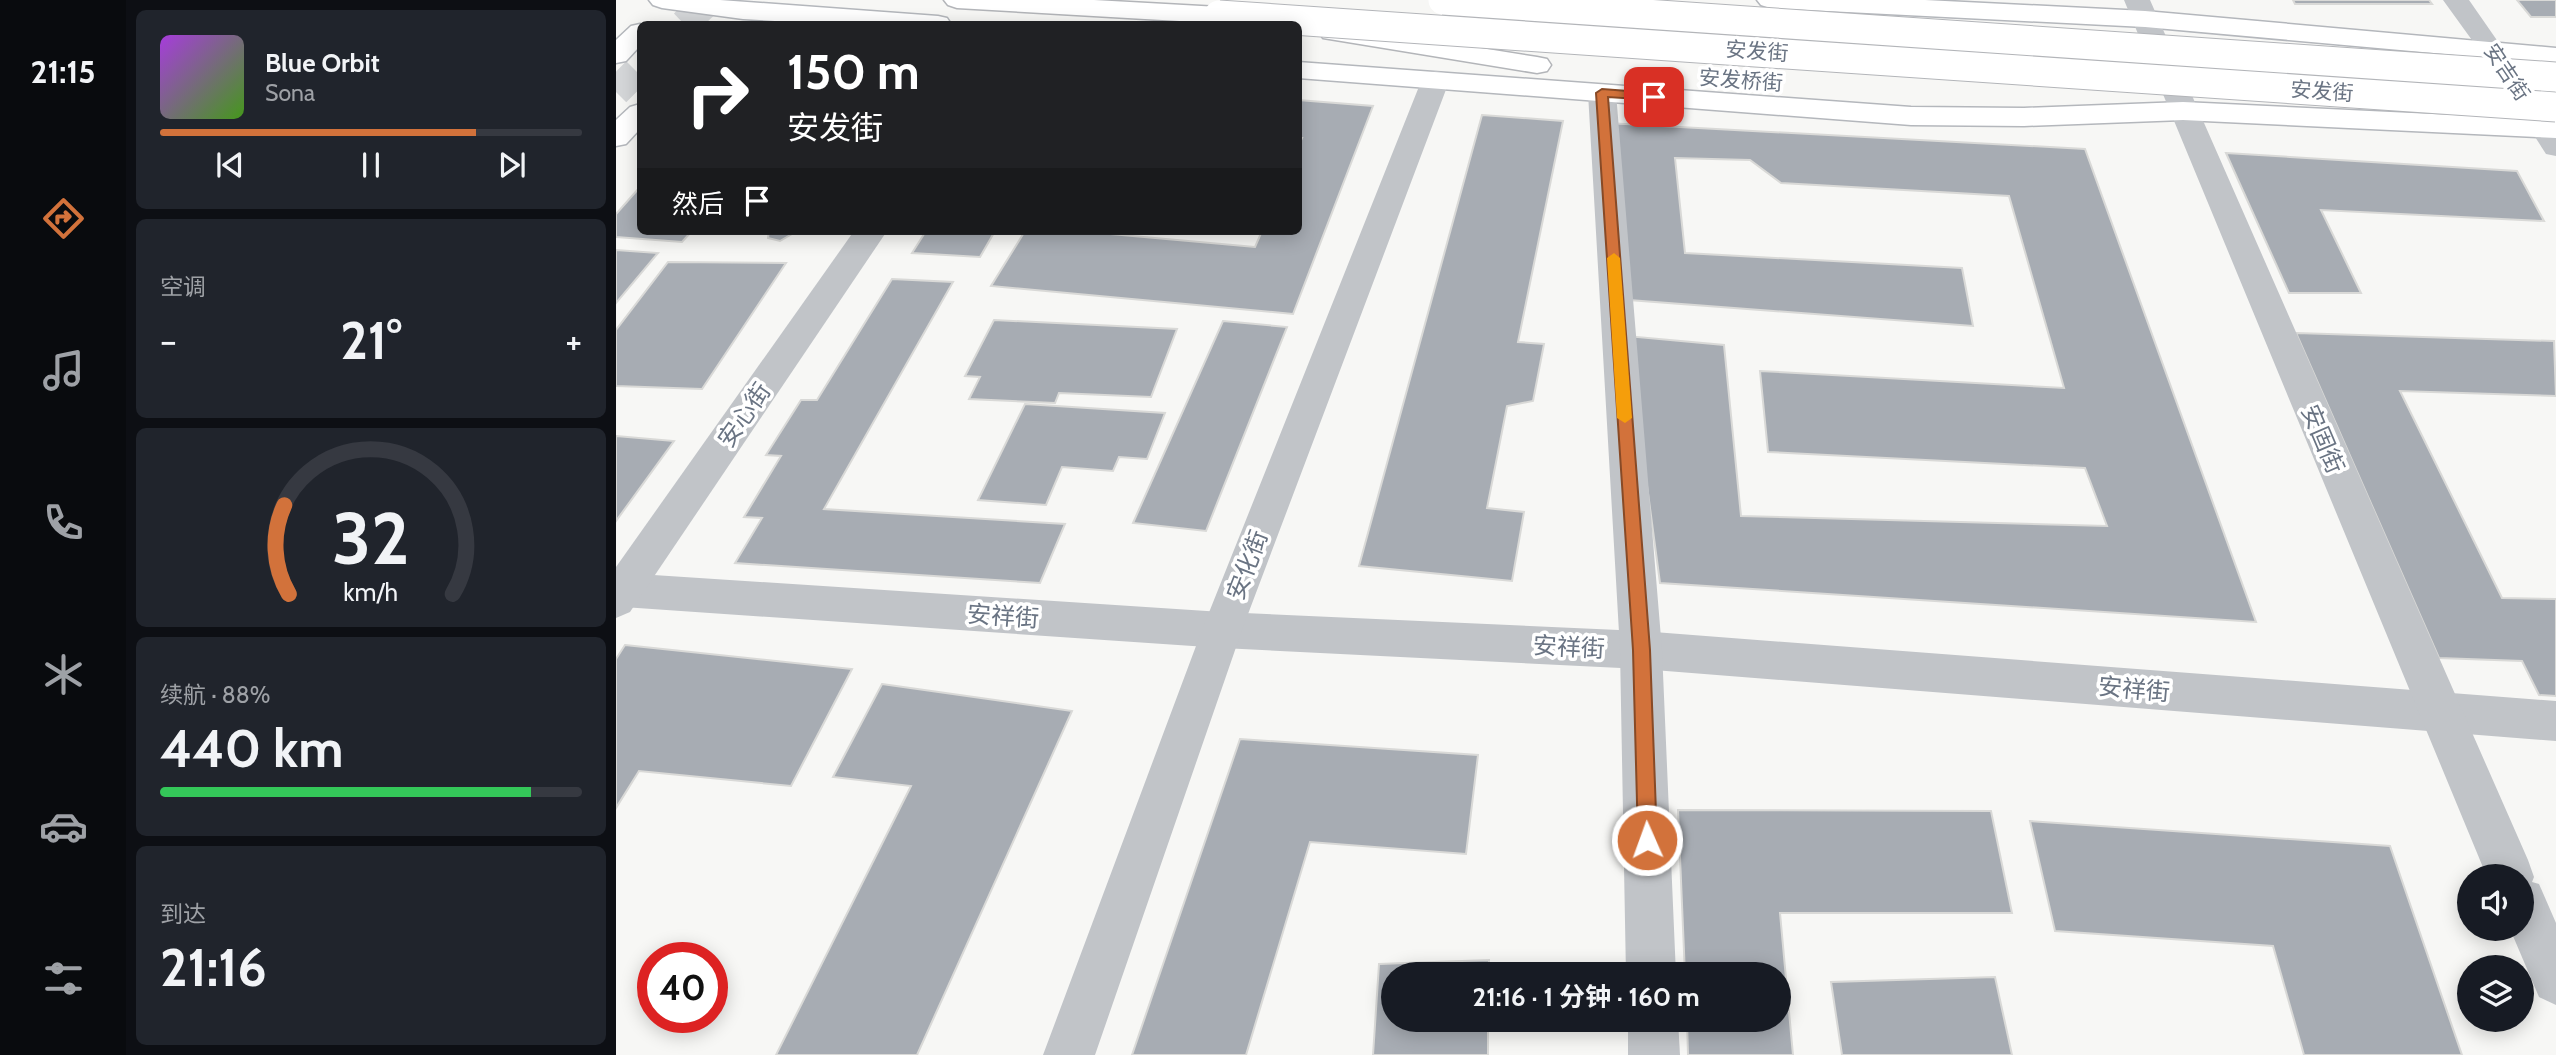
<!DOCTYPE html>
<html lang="zh">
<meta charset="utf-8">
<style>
:root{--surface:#171b24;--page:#20242c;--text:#f1f3f6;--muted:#9ea1a6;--line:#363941;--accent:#d2723b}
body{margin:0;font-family:Cabin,"Noto Sans SC",sans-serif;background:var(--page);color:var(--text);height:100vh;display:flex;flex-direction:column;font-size:26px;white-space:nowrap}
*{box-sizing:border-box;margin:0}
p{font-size:23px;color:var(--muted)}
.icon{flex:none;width:38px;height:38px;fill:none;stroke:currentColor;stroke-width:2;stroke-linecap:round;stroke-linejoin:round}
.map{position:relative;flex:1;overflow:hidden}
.panel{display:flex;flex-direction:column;gap:10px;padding:10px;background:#0d0f14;width:490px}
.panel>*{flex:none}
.guide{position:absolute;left:21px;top:21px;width:665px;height:214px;border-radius:10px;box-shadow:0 4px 18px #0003;background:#202124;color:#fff;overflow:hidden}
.tools{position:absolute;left:1841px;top:864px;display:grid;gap:14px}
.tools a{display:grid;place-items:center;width:77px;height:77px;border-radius:50%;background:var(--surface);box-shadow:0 4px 18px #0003;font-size:35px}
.speed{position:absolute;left:21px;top:942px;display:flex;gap:14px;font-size:35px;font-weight:700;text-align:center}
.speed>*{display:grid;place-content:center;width:91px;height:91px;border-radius:50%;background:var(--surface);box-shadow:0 4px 18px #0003;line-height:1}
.speed .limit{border:10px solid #d22;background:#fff;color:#111}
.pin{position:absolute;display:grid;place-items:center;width:60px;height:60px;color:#fff;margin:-30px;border-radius:14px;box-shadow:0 4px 10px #0006}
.me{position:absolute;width:77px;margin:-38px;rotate:358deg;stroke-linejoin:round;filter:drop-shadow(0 0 5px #0008)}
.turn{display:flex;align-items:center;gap:24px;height:147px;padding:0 35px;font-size:32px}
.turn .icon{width:91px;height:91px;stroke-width:2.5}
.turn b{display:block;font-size:49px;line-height:60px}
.then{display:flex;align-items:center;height:66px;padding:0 35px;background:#0003;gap:14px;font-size:26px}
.big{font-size:52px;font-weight:700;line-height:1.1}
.panel .widget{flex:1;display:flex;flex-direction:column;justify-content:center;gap:10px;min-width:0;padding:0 24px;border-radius:10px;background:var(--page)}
.panel .dial{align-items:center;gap:0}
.dial svg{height:182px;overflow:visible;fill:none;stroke:var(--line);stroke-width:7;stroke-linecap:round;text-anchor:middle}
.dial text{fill:var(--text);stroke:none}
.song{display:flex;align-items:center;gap:21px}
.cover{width:84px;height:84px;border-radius:10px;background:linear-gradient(135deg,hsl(280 70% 55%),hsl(100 70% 35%))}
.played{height:7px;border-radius:4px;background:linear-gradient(90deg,var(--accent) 75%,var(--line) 75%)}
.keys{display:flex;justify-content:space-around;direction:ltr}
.heat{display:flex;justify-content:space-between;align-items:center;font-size:38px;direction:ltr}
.charge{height:10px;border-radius:5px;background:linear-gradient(90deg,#34c759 88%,var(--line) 0)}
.trip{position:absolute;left:765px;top:962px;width:410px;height:70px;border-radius:35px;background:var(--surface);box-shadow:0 4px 18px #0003;font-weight:700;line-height:70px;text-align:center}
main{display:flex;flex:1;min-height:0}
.menu{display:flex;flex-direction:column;width:126px;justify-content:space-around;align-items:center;background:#090b0e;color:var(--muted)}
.menu .icon{width:49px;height:49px}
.menu .current{color:var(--accent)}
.menu b{font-size:32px;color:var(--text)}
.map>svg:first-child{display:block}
.building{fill:#a7acb3;stroke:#d9d9d7;stroke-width:2}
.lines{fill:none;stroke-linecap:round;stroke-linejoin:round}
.secondary-tunnel{stroke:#d4d6d8;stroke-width:29;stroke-dasharray:29 15;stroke-linecap:butt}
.secondary-casing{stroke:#b4b7bc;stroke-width:3}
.trunk-casing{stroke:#b3b5b9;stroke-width:3}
.minor{fill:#c1c4c8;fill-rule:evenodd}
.tertiary{fill:#c1c4c8;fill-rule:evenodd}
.secondary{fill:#fff;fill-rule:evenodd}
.trunk{fill:#fff;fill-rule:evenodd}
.trunk-bridge-casing{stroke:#b3b5b9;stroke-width:31;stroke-linecap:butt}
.trunk-bridge{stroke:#fff;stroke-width:29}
.route{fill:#d2723b;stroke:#884a26;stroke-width:2}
.slow{fill:#f59e0b}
.labels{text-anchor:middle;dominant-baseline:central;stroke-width:7;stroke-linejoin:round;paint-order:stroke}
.far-street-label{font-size:21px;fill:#6a7483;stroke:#fff}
.street-label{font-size:24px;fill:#6a7483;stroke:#fff}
</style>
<main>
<nav class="menu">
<b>21:15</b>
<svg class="icon current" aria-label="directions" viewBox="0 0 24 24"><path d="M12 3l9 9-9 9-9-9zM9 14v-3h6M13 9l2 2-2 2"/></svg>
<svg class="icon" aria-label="music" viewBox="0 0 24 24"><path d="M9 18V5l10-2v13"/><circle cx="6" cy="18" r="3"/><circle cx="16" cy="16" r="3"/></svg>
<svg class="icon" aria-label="phone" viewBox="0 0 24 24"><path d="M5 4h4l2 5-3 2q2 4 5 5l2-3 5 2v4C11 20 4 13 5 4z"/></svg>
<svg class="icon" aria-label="climate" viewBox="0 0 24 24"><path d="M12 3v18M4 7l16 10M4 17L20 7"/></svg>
<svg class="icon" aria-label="car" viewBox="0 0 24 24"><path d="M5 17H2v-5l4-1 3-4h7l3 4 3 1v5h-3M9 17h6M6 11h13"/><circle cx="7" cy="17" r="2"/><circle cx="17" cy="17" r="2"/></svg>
<svg class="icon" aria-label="filters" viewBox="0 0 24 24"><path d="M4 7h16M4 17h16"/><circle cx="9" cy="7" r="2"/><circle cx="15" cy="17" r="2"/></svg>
</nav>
<section class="panel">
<div class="widget">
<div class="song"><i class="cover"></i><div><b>Blue Orbit</b><p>Sona</p></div></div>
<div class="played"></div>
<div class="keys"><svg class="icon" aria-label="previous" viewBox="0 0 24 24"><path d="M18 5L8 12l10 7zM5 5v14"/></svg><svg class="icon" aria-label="pause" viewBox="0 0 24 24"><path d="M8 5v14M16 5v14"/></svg><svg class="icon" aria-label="next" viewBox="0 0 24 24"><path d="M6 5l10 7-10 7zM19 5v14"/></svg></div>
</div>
<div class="widget"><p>空调</p>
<div class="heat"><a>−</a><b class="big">21°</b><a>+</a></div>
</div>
<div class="widget dial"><svg viewBox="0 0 100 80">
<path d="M14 69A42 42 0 1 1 86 69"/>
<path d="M14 69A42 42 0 0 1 12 30" stroke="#d2723b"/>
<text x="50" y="56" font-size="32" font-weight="700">32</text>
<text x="50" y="72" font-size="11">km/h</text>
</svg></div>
<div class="widget"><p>续航 · 88%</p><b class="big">440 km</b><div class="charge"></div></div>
<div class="widget"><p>到达</p><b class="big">21:16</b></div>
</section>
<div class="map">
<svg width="1940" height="1055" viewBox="0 0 1940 1055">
<rect width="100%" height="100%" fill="#f7f7f5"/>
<!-- building -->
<g class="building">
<path d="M1677,0H1813L1816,4H1679Z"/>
<path d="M1901,0H1940V17H1915Z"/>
<path d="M682,100L757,106L677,314L375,286L409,231H461L639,247L646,231H682V147L686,138H682Z"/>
<path d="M866,115L947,121L902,342L928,344L917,401L891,406L871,508L908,512L896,581L743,566Z"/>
<path d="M991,123L1469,149L1640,622L1044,583L1011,336L1108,345L1125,516L1491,526L1469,468L1152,452L1144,371L1448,388L1393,196L1165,183L1134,160L1059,158L1069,253L1346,268L1357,326L1013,300Z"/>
<path d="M1610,153L1901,171L1928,221L1705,210L1745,293H1673Z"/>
<path d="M24,187V231H76L66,242L0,237V214Z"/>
<path d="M153,231H181L164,241L152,238Z"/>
<path d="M310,231H379L364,257L296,253Z"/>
<path d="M0,250L42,253L0,303Z"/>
<path d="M52,262L170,263L86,389L0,386V330Z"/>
<path d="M276,279L337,282L208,509L449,524L424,583L119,563L146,518L128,517L165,456L150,455L185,400H201Z"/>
<path d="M378,320L561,329L535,397L443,393L439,403L353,399L364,377L349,376Z"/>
<path d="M607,321L671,327L590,531L517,523Z"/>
<path d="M1680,333L1938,341L1940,396L1784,391L1886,598L1940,599V696L1923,695L1906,661L1823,658Z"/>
<path d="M409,404L549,413L531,459L503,457L497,471L446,467L430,505L362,500Z"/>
<path d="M0,436L58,441L0,521Z"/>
<path d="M9,645L236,669L175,786L23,771L0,808V659Z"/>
<path d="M266,684L456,711L301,1055H160L295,786L217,777Z"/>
<path d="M624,739L862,755L850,854L694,842L630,1055H516Z"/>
<path d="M1062,810L1375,811L1396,913H1164L1177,1055H1072L1071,1020H1162V975H1069Z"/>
<path d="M1414,821L1774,846L1846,1055H1688L1657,946L1439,931Z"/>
<path d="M873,960V975H777V1020H872V1055H757L763,964Z"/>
<path d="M1379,977L1396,1055H1226L1215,982Z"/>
</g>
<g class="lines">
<!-- secondary-tunnel -->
<g class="secondary-tunnel">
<path d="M68,24L93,0"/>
<path d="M0,92L24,68"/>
</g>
<defs>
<g id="secondary">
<path d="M33,0H104L322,16L331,18L335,24H211L127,19L46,8L37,5Z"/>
<path d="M1141,0H1309L1529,11L1940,48V64L1529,27L1154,8L1145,5Z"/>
<path d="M24,24V46L10,61L0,63V40L15,26Z"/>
<path d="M682,62L1295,107L1408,108L1567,102L1940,120V138L1567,120L1408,126L1295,125L682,78Z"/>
<path d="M24,104V129L10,144L0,146V120L14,107Z"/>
</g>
<g id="trunk">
<path d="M328,0H478L603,7L648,14L652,20L649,24H615L341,8L332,5Z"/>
<path d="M716,24L921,57L931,59L935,65L931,71L921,73L707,38L703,32L707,26Z"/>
</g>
</defs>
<!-- secondary casing -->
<use href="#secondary" class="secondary-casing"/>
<!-- trunk casing -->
<use href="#trunk" class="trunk-casing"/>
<!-- minor -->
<path class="minor" d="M7,573L606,612L1025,631L1940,701V741L1025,669L606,648L7,607L0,605V575Z"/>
<!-- tertiary -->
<g class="tertiary">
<path d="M1508,0H1534L1912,860L1918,877L1916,882L1923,884L1940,923V1005L1923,997L1894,929H1906V877H1871Z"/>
<path d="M1827,0H1853L1940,125V156L1930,154L1866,54Z"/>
<path d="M820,71L830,73L834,79L626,630L479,1055H427L586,630L806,79L810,73Z"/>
<path d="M986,84L996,87L1000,93L1046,650L1060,975H1010L1004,650L972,93L976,87Z"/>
<path d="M238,231H271L14,612L0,618V567Z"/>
<path d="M1012,1020H1062L1064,1055H1012Z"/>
</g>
<!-- secondary -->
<use href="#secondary" class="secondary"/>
<!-- trunk -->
<use href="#trunk" class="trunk"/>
<defs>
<g id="trunk-bridge">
<path d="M827,0L1940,77"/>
<path d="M603,15L1940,107"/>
</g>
</defs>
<!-- trunk-bridge casing -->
<use href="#trunk-bridge" class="trunk-bridge-casing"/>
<!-- trunk-bridge -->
<use href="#trunk-bridge" class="trunk-bridge"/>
</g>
<!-- route -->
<path class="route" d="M986,89L1038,93L1043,97L1038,100L992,97L1034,650L1041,840L1038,846L1031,849L1024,846L1022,840L1017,650L980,93Z"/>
<!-- slow -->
<path class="slow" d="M998,253L1004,258L1016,418L1009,423L1001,418L991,258Z"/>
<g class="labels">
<!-- far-street labels -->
<g class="far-street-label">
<text transform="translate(1141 51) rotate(4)">安发街</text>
<text transform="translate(1891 72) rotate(56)">安吉街</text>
<text transform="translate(1125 80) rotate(4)">安发桥街</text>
<text transform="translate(1706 91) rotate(4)">安发街</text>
</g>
<!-- street labels -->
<g class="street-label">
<text transform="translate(128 415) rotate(-55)">安心街</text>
<text transform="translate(1707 439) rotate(67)">安固街</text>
<text transform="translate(631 565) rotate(-69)">安化街</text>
<text transform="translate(387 616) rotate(4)">安祥街</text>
<text transform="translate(953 647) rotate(3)">安祥街</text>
<text transform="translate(1518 689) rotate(5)">安祥街</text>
</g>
</g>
</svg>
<div class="tools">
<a><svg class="icon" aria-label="sound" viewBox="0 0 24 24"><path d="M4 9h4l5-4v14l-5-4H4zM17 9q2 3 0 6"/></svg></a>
<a><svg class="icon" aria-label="layers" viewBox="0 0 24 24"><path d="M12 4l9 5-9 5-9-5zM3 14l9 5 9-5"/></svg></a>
</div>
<div class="speed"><div class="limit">40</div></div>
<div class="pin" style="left:1038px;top:97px;background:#d93025"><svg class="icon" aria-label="arrive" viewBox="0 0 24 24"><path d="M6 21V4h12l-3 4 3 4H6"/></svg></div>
<svg class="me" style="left:1031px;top:840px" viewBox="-20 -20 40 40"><circle r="17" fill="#d2723b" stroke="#fff" stroke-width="3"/><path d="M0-11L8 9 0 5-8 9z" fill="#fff"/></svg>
<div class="trip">21:16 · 1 分钟 · 160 m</div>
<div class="guide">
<div class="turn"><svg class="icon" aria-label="right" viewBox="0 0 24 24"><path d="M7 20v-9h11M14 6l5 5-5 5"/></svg><div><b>150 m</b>安发街</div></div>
<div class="then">然后<svg class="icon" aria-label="arrive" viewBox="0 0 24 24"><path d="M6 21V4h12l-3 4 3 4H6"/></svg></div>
</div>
</div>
</main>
